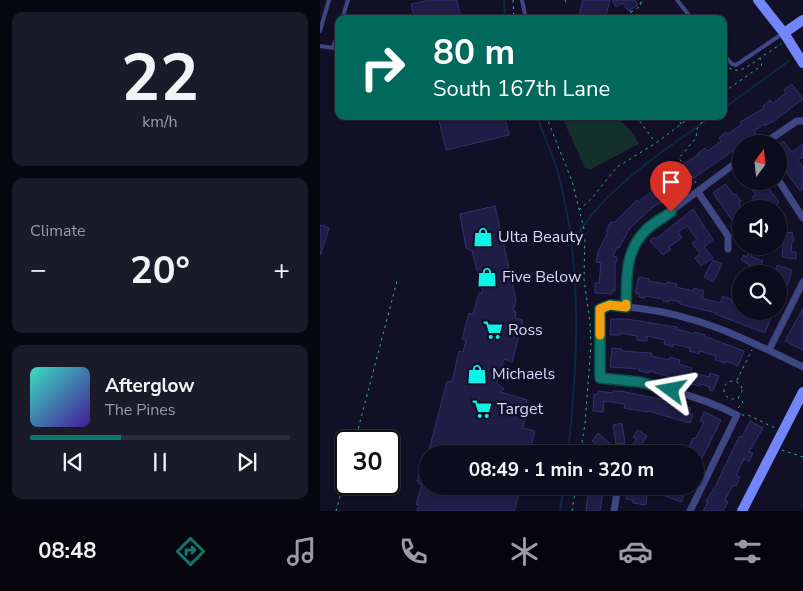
<!DOCTYPE html>
<meta charset="utf-8">
<style>
:root{--surface:#0d0c1c;--page:#1b1a29;--text:#f1f3f6;--muted:#9a9ba3;--line:#2d2c3b;--accent:#0f766e}
body{margin:0;font-family:"Nunito Sans",sans-serif;background:var(--page);color:var(--text);height:100vh;display:flex;flex-direction:column;font-size:19px;white-space:nowrap}
*{box-sizing:border-box;margin:0}
p{font-size:16px;color:var(--muted)}
.icon{flex:none;width:28px;height:28px;fill:none;stroke:currentColor;stroke-width:2;stroke-linecap:round;stroke-linejoin:round}
.map{position:relative;flex:1;overflow:hidden}
.details{display:flex;flex-direction:column;gap:12px;padding:12px;background:#07070f;width:320px}
.details>*{flex:none}
.hud{position:absolute;left:15px;top:15px;width:392px;height:105px;border-radius:10px;box-shadow:0 1px 4px #0004,0 0 0 1px var(--line);background:#00695c;color:#fff;overflow:hidden}
.needle{width:32px;rotate:15deg}
.controls{position:absolute;left:412px;top:135px;display:grid;gap:10px}
.controls a{display:grid;place-items:center;width:55px;height:55px;border-radius:50%;background:var(--surface);box-shadow:0 1px 4px #0004,0 0 0 1px var(--line);font-size:25px}
.speed{position:absolute;left:15px;top:430px;display:flex;gap:10px;font-size:25px;font-weight:700;text-align:center}
.speed>*{display:grid;place-content:center;width:65px;height:65px;border-radius:50%;background:var(--surface);box-shadow:0 1px 4px #0004,0 0 0 1px var(--line);line-height:1}
.speed .limit{border:2px solid #111;border-radius:8px;background:#fff;color:#111}
.pin{position:absolute;display:grid;place-items:center;width:42px;height:42px;color:#fff;margin:-51px -21px;border-radius:50% 50% 50% 0;rotate:-45deg;box-shadow:0 0 5px #0007}
.pin .icon{rotate:45deg}
.me{position:absolute;width:55px;margin:-28px;rotate:283deg;stroke-linejoin:round;filter:drop-shadow(0 0 4px #0008)}
.turn{display:flex;align-items:center;gap:18px;height:105px;padding:0 15px;font-size:22px}
.turn .icon{width:65px;height:65px;stroke-width:2.5}
.turn b{display:block;font-size:35px;line-height:42px}
.big{font-size:38px;font-weight:700;line-height:1.1}
.details .widget{flex:1;display:flex;flex-direction:column;justify-content:center;gap:8px;min-width:0;padding:0 18px;border-radius:10px;background:var(--page)}
.details .dial{align-items:center;gap:0}
.dial b{font-size:65px;line-height:1}
.song{display:flex;align-items:center;gap:15px}
.cover{width:60px;height:60px;border-radius:8px;background:linear-gradient(135deg,hsl(170 70% 55%),hsl(260 70% 35%))}
.played{height:5px;border-radius:2px;background:linear-gradient(90deg,var(--accent) 35%,var(--line) 35%)}
.keys{display:flex;justify-content:space-around;direction:ltr}
.heat{display:flex;justify-content:space-between;align-items:center;font-size:28px;direction:ltr}
.trip{position:absolute;left:99px;top:445px;width:285px;height:50px;border-radius:25px;background:var(--surface);box-shadow:0 1px 4px #0004,0 0 0 1px var(--line);font-weight:700;line-height:50px;text-align:center}
.menu{display:flex;height:80px;justify-content:space-around;align-items:center;background:#05050b;color:var(--muted)}
.menu .icon{width:35px;height:35px}
.menu .selected{color:var(--accent)}
.menu b{font-size:22px;color:var(--text)}
main{display:flex;flex:1;min-height:0}
.map>svg:first-child{display:block}
.green{fill:#14302a}
.lines{fill:none;stroke-linecap:round;stroke-linejoin:round}
.stream{stroke:#0d2943;stroke-width:2}
.building{fill:#1f1d46;stroke:#333071}
.path{stroke:#35b397;stroke-width:1;stroke-dasharray:2.5 4;stroke-linecap:butt}
.lane{stroke:#3e4683;stroke-width:4}
.street{stroke:#3e4683;stroke-width:7}
.secondary{stroke:#7285f9;stroke-width:10}
.route-casing{stroke:#0a4d48;stroke-width:12}
.route{stroke:#0f766e;stroke-width:9}
.slow{stroke:#f59e0b;stroke-width:9}
.labels{text-anchor:middle;dominant-baseline:central;stroke-width:5;stroke-linejoin:round;paint-order:stroke}
.poi-label{font-size:16px;fill:#d7d9fd;stroke:#111026;text-anchor:start}
</style>
<main>
<section class="details">
<div class="widget dial"><b>22</b><p>km/h</p></div>
<div class="widget"><p>Climate</p>
<div class="heat"><a>−</a><b class="big">20°</b><a>+</a></div>
</div>
<div class="widget">
<div class="song"><i class="cover"></i><div><b>Afterglow</b><p>The Pines</p></div></div>
<div class="played"></div>
<div class="keys"><svg class="icon" aria-label="previous" viewBox="0 0 24 24"><path d="M18 5L8 12l10 7zM5 5v14"/></svg><svg class="icon" aria-label="pause" viewBox="0 0 24 24"><path d="M8 5v14M16 5v14"/></svg><svg class="icon" aria-label="next" viewBox="0 0 24 24"><path d="M6 5l10 7-10 7zM19 5v14"/></svg></div>
</div>
</section>
<div class="map">
<svg width="483" height="511" viewBox="0 0 483 511">
<rect width="100%" height="100%" fill="#111026"/>
<!-- green -->
<path class="green" d="M244,116C282,116 299,107 319,144L271,169L265,168L242,117Z"/>
<g class="lines">
<!-- stream -->
<g class="stream">
<path d="M184,0L185,19"/>
<path d="M404,108L469,61"/>
<path d="M217,116C223,135 233,154 238,173C263,265 258,361 248,454"/>
<path d="M251,244C260,230 270,216 281,204C313,170 354,144 392,116"/>
<path d="M240,511L244,486"/>
</g>
</g>
<!-- building -->
<g class="building">
<path d="M110,0H137L141,19H95L91,4Z"/>
<path d="M263,0H290L285,19H258Z"/>
<path d="M292,0H315L318,5L308,11L303,3L296,7Z"/>
<path d="M472,84L483,99L454,121L445,126L444,124L434,131L436,134L432,137L430,136L417,146L418,147L410,153L348,196L349,197L332,208L310,228L299,248L297,247L293,256L297,257L295,267V291L292,290V294L275,293V283H279L281,263L276,262L278,252L288,232L286,231L291,222L294,223L317,200L318,202L332,191L330,188L338,182L339,183L360,166L378,155L377,154L385,148L388,151L401,141L399,138L406,132L408,134L422,124L420,122L444,108L443,106L450,100L453,103L466,93L464,90Z"/>
<path d="M118,116H185L189,135L126,150Z"/>
<path d="M463,141L472,152L483,144V157L478,160L483,167V189L480,191L459,162V145Z"/>
<path d="M426,181H443L459,202L455,206L457,209H446L441,203L438,205L432,197L436,195Z"/>
<path d="M405,184L414,195L416,194L421,202L419,204L421,207V230L412,220L393,193Z"/>
<path d="M175,206L196,300L193,311L196,312L195,318L203,320L192,362L184,359L177,383L184,389L180,392L207,400L202,418L205,419L203,428L215,431L209,454H108L127,381L132,382L139,351L143,352L146,341L142,339L149,313L153,314L159,293H163L152,251L146,248L140,214Z"/>
<path d="M373,209L393,240L384,247L393,258L381,266L375,258L380,254L372,243L377,240L367,226L358,232L362,238L349,247L351,249L343,255L330,241L334,237L336,239Z"/>
<path d="M0,225L9,228L1,254H0Z"/>
<path d="M472,232L474,242H472L471,252H476V259L462,257L463,243L459,244V234Z"/>
<path d="M429,253L432,255V257L443,261L438,270L421,260L424,255L426,257Z"/>
<path d="M393,260L402,264L393,282L384,277Z"/>
<path d="M457,265L472,270L468,283L459,300V274H455Z"/>
<path d="M319,277L329,279L328,281L346,284L347,282L357,284L356,287L373,291L374,288L384,291L382,298L400,303L403,296L412,300L411,302L421,307V311H437V313L451,318L445,333L395,314L396,313L360,304V302L350,300L349,302L343,301V299L325,296V298L319,297L320,294L315,293Z"/>
<path d="M483,308V350L465,341Z"/>
<path d="M291,319H306L357,327V329L374,334L375,332L385,335L384,336L424,351L418,366L405,361V363L395,360L396,356L380,351L379,354L369,351L370,348L353,344V347L344,344L345,340L327,336V341L317,340V336L300,333V335H290Z"/>
<path d="M292,348L302,349V351L332,353L331,356L349,360L350,357L360,360L359,364L372,368L371,372L389,377L390,373L399,376L393,391L389,390L390,387L381,384L380,386L371,384L372,383L329,371V373L319,371L320,369L290,367Z"/>
<path d="M278,391L293,393V391H300L355,402L354,404L371,408L369,413L373,414L370,423L328,411V412L304,408L305,404L284,401L283,412L273,411L274,394H278Z"/>
<path d="M384,412L401,420L375,472V454H368L371,448L369,447L373,438L375,439L384,423L380,421Z"/>
<path d="M430,421L443,428L429,452L433,453L429,462L424,459L416,475L420,477L416,486L413,485L405,500L408,502L403,511H383L388,502L386,501L396,485L415,445L420,436L422,437Z"/>
<path d="M302,423L305,443L296,444L293,425Z"/>
<path d="M318,430L327,436L319,448L313,444L317,439L313,437Z"/>
<path d="M278,433L293,446L289,450L287,448L285,451L272,441Z"/>
<path d="M101,467L108,468V486H201L194,511H97L99,505L96,504L102,485L99,484V481H97Z"/>
<path d="M265,486H284L280,511H266L268,494L264,493Z"/>
<path d="M309,486H328L326,505L313,503V500L306,499Z"/>
<path d="M347,486H368L361,502L343,495Z"/>
</g>
<g class="lines">
<!-- path -->
<g class="path">
<path d="M193,0L194,19"/>
<path d="M245,0L247,5"/>
<path d="M320,3L326,0"/>
<path d="M311,12L321,6L320,3"/>
<path d="M309,19L311,12L310,10"/>
<path d="M404,64C417,77 427,67 440,58"/>
<path d="M404,92L441,66L442,63L440,58L461,44"/>
<path d="M226,116L252,181L265,233L264,279L270,323L271,345L265,424L260,454"/>
<path d="M316,116L335,142"/>
<path d="M357,116L361,124"/>
<path d="M376,183L359,158L376,138L377,129L386,116"/>
<path d="M259,210L272,198L297,167L336,143L372,116"/>
<path d="M417,380L432,350"/>
<circle cx="413" cy="390" r="9"/>
<path d="M418,408L423,402L418,398"/>
<path d="M422,415H428L455,428"/>
<path d="M35,441L77,281"/>
<path d="M462,450L483,457"/>
<path d="M16,511L26,474"/>
<path d="M252,511L256,486"/>
</g>
<!-- lane -->
<g class="lane">
<path d="M202,0L206,19"/>
<path d="M357,0L372,19"/>
<path d="M22,19L28,0"/>
<path d="M0,31L9,0"/>
<path d="M0,46L13,48L19,30"/>
<path d="M404,55L412,64L416,65L462,34"/>
</g>
<!-- street -->
<g class="street">
<path d="M443,144L477,121H483"/>
<path d="M459,181L483,218"/>
<path d="M378,192L408,236V249"/>
<path d="M306,307C307,273 303,256 327,229L421,159"/>
<path d="M449,350L483,282"/>
<path d="M294,511L298,486"/>
<path d="M370,511L417,415C374,393 328,384 280,378V309C292,304 304,307 317,308C382,316 426,339 483,367"/>
</g>
<!-- secondary -->
<g class="secondary">
<path d="M438,0L464,33L483,63"/>
<path d="M464,33L483,20"/>
<path d="M422,511L483,392"/>
</g>
</g>
<g class="lines">
<defs>
<path id="route" d="M351,212C343,218 333,223 326,230C304,252 307,279 306,307L290,305L280,309V378L320,382L351,390"/>
</defs>
<!-- route casing -->
<use href="#route" class="route-casing"/>
<!-- route -->
<use href="#route" class="route"/>
<!-- slow -->
<path class="slow" d="M280,335V309L290,305L306,307V304"/>
</g>
<!-- icons -->
<defs>
<symbol id="shop-bare" viewBox="-9 -9 18 18"><path d="M-5-2.5h2.3a2.7 3.5 0 0 1 5.4 0H5L5.5 6h-11ZM-1.5-2.5h3a1.5 2.3 0 0 0-3 0Z" fill="#0cf4e6" stroke="#111026" stroke-width="2.5" paint-order="stroke"/></symbol>
<symbol id="supermarket-bare" viewBox="-9 -9 18 18"><path d="M-6-5.5h2.5l.6 2H6L4.5 2H-2.5L-4.4-4H-6ZM-1.5 3.2a1.3 1.3 0 1 0 .1 0ZM3 3.2a1.3 1.3 0 1 0 .1 0Z" fill="#0cf4e6" stroke="#111026" stroke-width="2.5" paint-order="stroke"/></symbol>
</defs>
<g fill-rule="evenodd">
<use href="#shop-bare" x="149" y="223" width="28" height="28"/>
<use href="#shop-bare" x="153" y="263" width="28" height="28"/>
<use href="#supermarket-bare" x="159" y="316" width="28" height="28"/>
<use href="#shop-bare" x="143" y="360" width="28" height="28"/>
<use href="#supermarket-bare" x="148" y="395" width="28" height="28"/>
</g>
<g class="labels">
<!-- poi labels -->
<g class="poi-label">
<text x="178" y="237">Ulta Beauty</text>
<text x="182" y="277">Five Below</text>
<text x="188" y="330">Ross</text>
<text x="172" y="374">Michaels</text>
<text x="177" y="409">Target</text>
</g>
</g>
</svg>
<div class="controls">
<a><svg class="needle" viewBox="-14 -14 28 28"><path d="M0-13l5 13h-10z" fill="#e53935"/><path d="M0 13l5-13h-10z" fill="#9a9ba3"/></svg></a>
<a><svg class="icon" aria-label="sound" viewBox="0 0 24 24"><path d="M4 9h4l5-4v14l-5-4H4zM17 9q2 3 0 6"/></svg></a>
<a><svg class="icon" aria-label="search" viewBox="0 0 24 24"><circle cx="10" cy="10" r="6"/><path d="M15 15l6 6"/></svg></a>
</div>
<div class="speed"><div class="limit">30</div></div>
<div class="pin" style="left:351px;top:212px;background:#d93025"><svg class="icon" aria-label="arrive" viewBox="0 0 24 24"><path d="M6 21V4h12l-3 4 3 4H6"/></svg></div>
<svg class="me" style="left:351px;top:390px" viewBox="-20 -20 40 40"><path d="M0-17L14 15 0 8-14 15z" fill="#0f766e" stroke="#fff" stroke-width="4"/></svg>
<div class="trip">08:49 · 1 min · 320 m</div>
<div class="hud">
<div class="turn"><svg class="icon" aria-label="right" viewBox="0 0 24 24"><path d="M7 20v-9h11M14 6l5 5-5 5"/></svg><div><b>80 m</b>South 167th Lane</div></div>
</div>
</div>
</main>
<nav class="menu">
<b>08:48</b>
<svg class="icon selected" aria-label="directions" viewBox="0 0 24 24"><path d="M12 3l9 9-9 9-9-9zM9 14v-3h6M13 9l2 2-2 2"/></svg>
<svg class="icon" aria-label="music" viewBox="0 0 24 24"><path d="M9 18V5l10-2v13"/><circle cx="6" cy="18" r="3"/><circle cx="16" cy="16" r="3"/></svg>
<svg class="icon" aria-label="phone" viewBox="0 0 24 24"><path d="M5 4h4l2 5-3 2q2 4 5 5l2-3 5 2v4C11 20 4 13 5 4z"/></svg>
<svg class="icon" aria-label="climate" viewBox="0 0 24 24"><path d="M12 3v18M4 7l16 10M4 17L20 7"/></svg>
<svg class="icon" aria-label="car" viewBox="0 0 24 24"><path d="M5 17H2v-5l4-1 3-4h7l3 4 3 1v5h-3M9 17h6M6 11h13"/><circle cx="7" cy="17" r="2"/><circle cx="17" cy="17" r="2"/></svg>
<svg class="icon" aria-label="filters" viewBox="0 0 24 24"><path d="M4 7h16M4 17h16"/><circle cx="9" cy="7" r="2"/><circle cx="15" cy="17" r="2"/></svg>
</nav>
